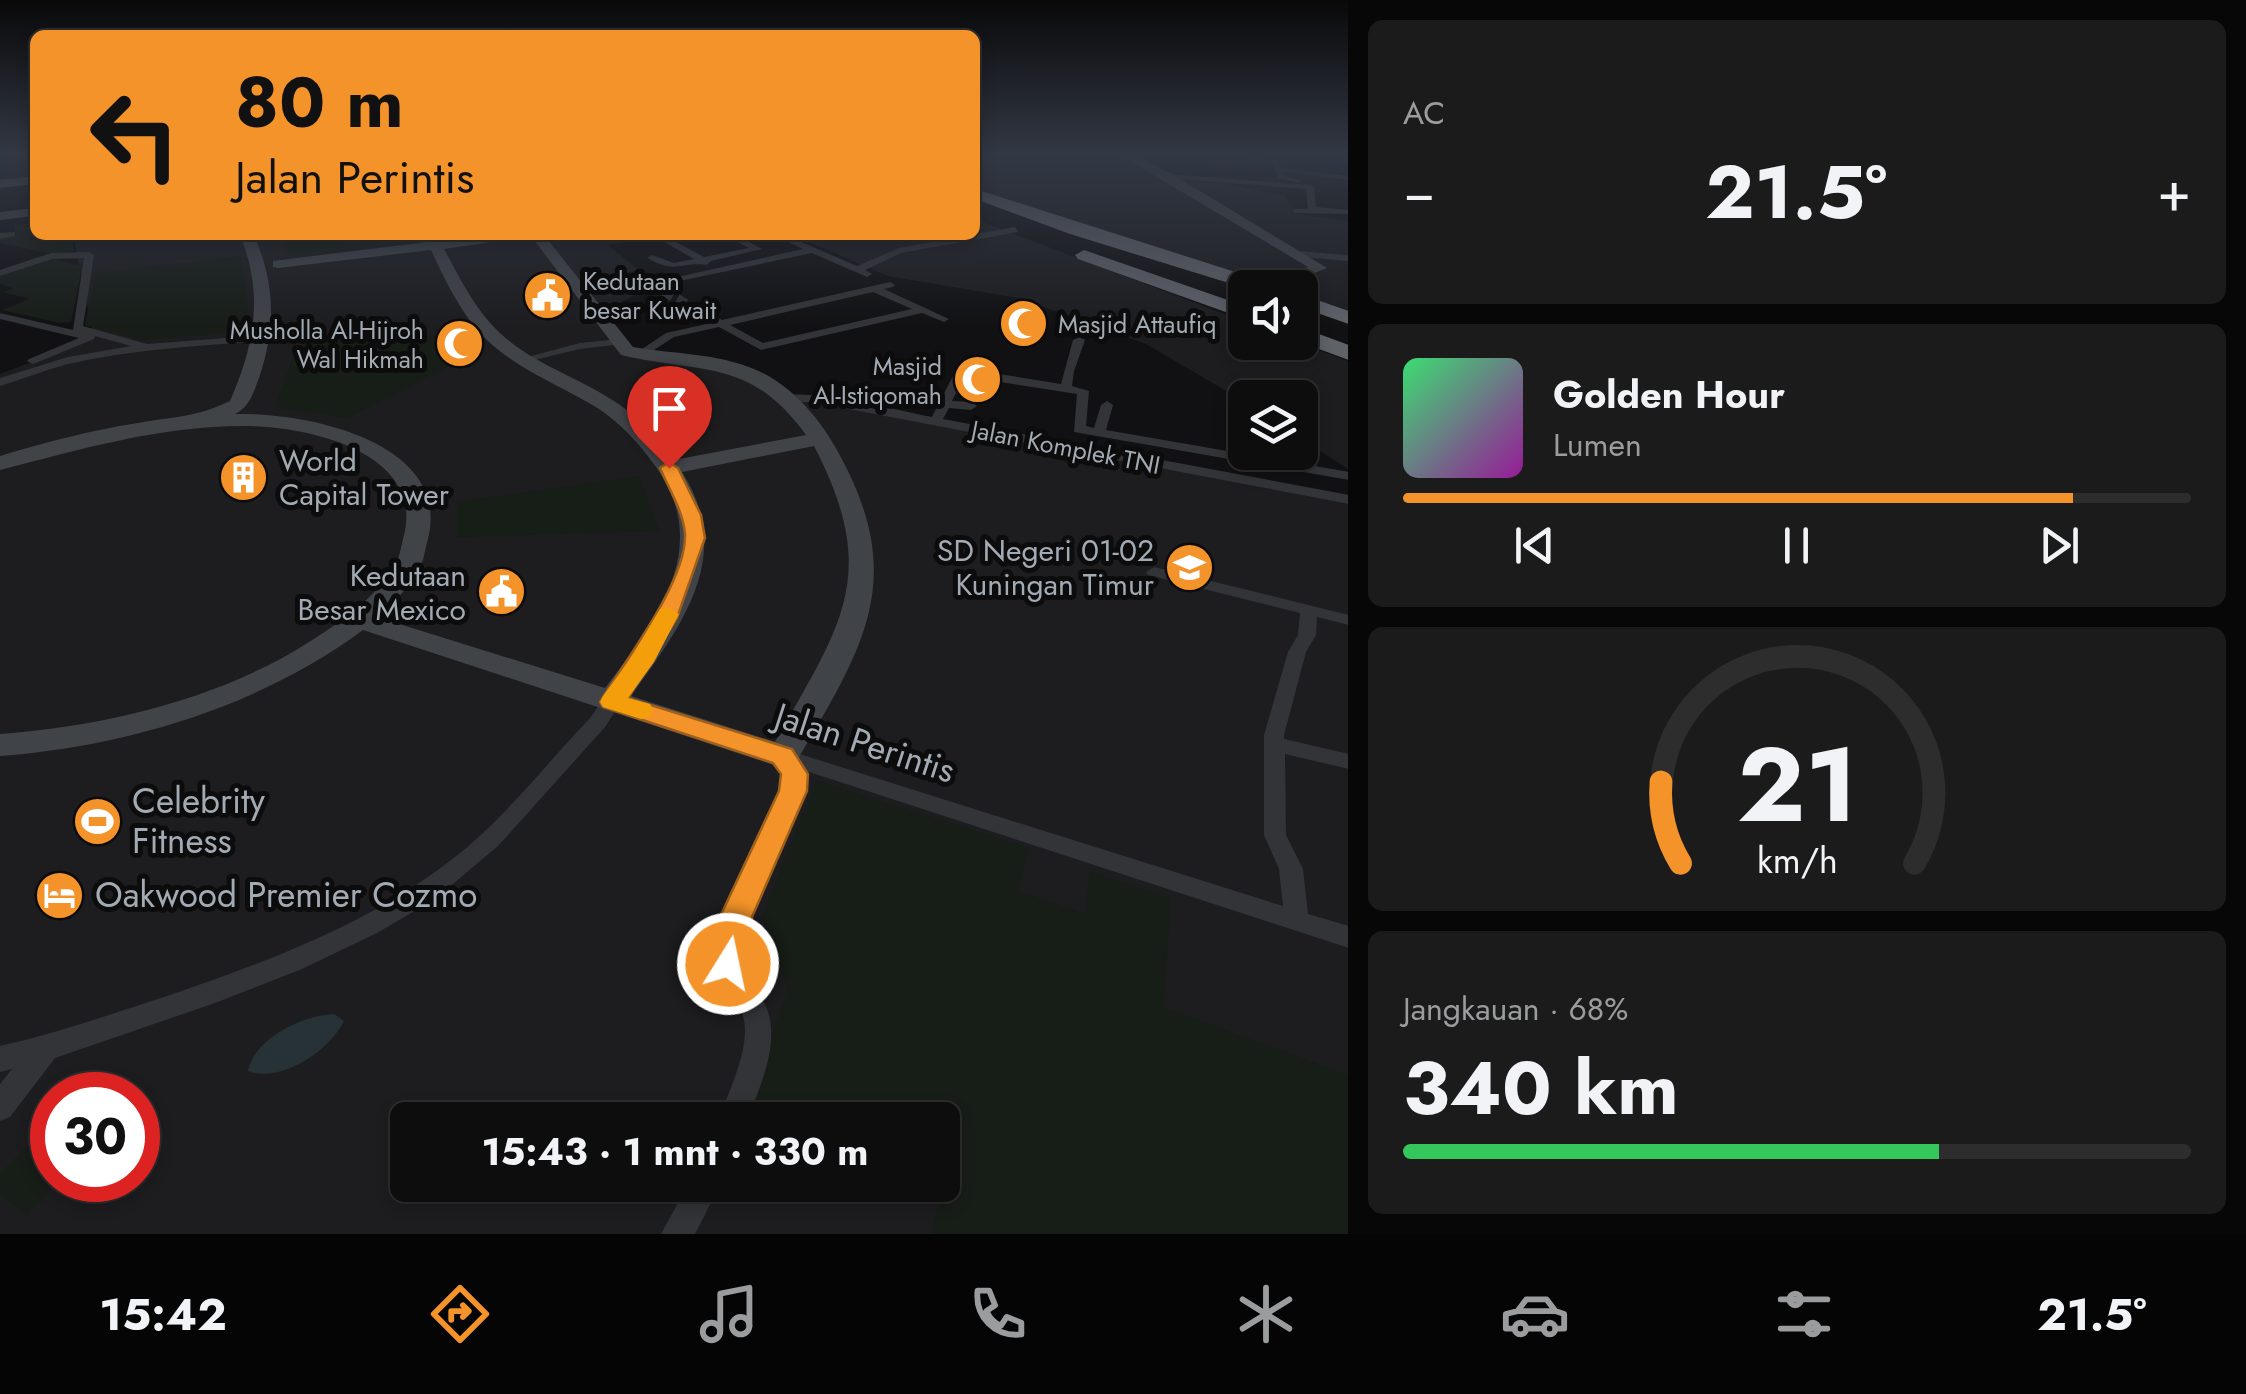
<!DOCTYPE html>
<html lang="id">
<meta charset="utf-8">
<style>
:root{--surface:#0d0d0e;--page:#1b1b1c;--text:#f1f3f6;--muted:#9a9c9e;--line:#2d2d2e;--accent:#f39329}
body{margin:0;font-family:Jost,sans-serif;background:var(--page);color:var(--text);height:100vh;display:flex;flex-direction:column;font-size:38px;white-space:nowrap}
*{box-sizing:border-box;margin:0}
p{font-size:32px;color:var(--muted)}
.icon{flex:none;width:55px;height:55px;fill:none;stroke:currentColor;stroke-width:2;stroke-linecap:round;stroke-linejoin:round}
.map{position:relative;flex:1;overflow:hidden}
.panel{display:flex;flex-direction:column;gap:20px;padding:20px;background:#070708;width:898px}
.panel>*{flex:none}
.hud{position:absolute;left:30px;top:30px;width:950px;height:210px;border-radius:15px;box-shadow:0 5px 15px #0003,0 0 0 2px var(--line);background:#f39329;color:#111;overflow:hidden}
.buttons{position:absolute;left:1228px;top:270px;display:grid;gap:20px}
.buttons a{display:grid;place-items:center;width:90px;height:90px;border-radius:15px;background:var(--surface);box-shadow:0 5px 15px #0003,0 0 0 2px var(--line);font-size:50px}
.speed{position:absolute;left:30px;top:1072px;display:flex;gap:20px;font-size:50px;font-weight:700;text-align:center}
.speed>*{display:grid;place-content:center;width:130px;height:130px;border-radius:50%;background:var(--surface);box-shadow:0 5px 15px #0003,0 0 0 2px var(--line);line-height:1}
.speed .limit{border:15px solid #d22;background:#fff;color:#111}
.pin{position:absolute;display:grid;place-items:center;width:85px;height:85px;color:#fff;margin:-102px -42px;border-radius:50% 50% 50% 0;rotate:-45deg;box-shadow:0 0 10px #0007}
.pin .icon{rotate:45deg}
.me{position:absolute;width:110px;margin:-55px;rotate:10deg;stroke-linejoin:round;filter:drop-shadow(0 0 8px #0008)}
.turn{display:flex;align-items:center;gap:35px;height:210px;padding:0 40px;font-size:45px}
.turn .icon{width:130px;height:130px;stroke-width:2.5}
.turn b{display:block;font-size:70px;line-height:85px}
.big{font-size:75px;font-weight:700;line-height:1.1}
.panel .card{flex:1;display:flex;flex-direction:column;justify-content:center;gap:15px;min-width:0;padding:0 35px;border-radius:15px;background:var(--page)}
.panel .dial{align-items:center;gap:0}
.dial svg{height:260px;overflow:visible;fill:none;stroke:var(--line);stroke-width:7;stroke-linecap:round;text-anchor:middle}
.dial text{fill:var(--text);stroke:none}
.song{display:flex;align-items:center;gap:30px}
.cover{width:120px;height:120px;border-radius:15px;background:linear-gradient(135deg,hsl(140 70% 55%),hsl(300 70% 35%))}
.played{height:10px;border-radius:5px;background:linear-gradient(90deg,var(--accent) 85%,var(--line) 85%)}
.keys{display:flex;justify-content:space-around;direction:ltr}
.heat{display:flex;justify-content:space-between;align-items:center;font-size:55px;direction:ltr}
.charge{height:15px;border-radius:8px;background:linear-gradient(90deg,#34c759 68%,var(--line) 0)}
.trip{position:absolute;left:390px;top:1102px;width:570px;height:100px;border-radius:15px;background:var(--surface);box-shadow:0 5px 15px #0003,0 0 0 2px var(--line);font-weight:700;line-height:100px;text-align:center}
.tab-bar{display:flex;height:160px;justify-content:space-around;align-items:center;background:#050506;color:var(--muted)}
.tab-bar .icon{width:70px;height:70px}
.tab-bar .on{color:var(--accent)}
.tab-bar b{font-size:45px;color:var(--text)}
main{display:flex;flex:1;min-height:0}
.map>svg:first-child{display:block}
.built{fill:#1d1d20;fill-rule:evenodd}
.green{fill:#171d17}
.water{fill:#273236}
.lines{fill:none;stroke-linecap:round;stroke-linejoin:round}
.street-tunnel{stroke:#2e3033;stroke-width:10;stroke-dasharray:10 5;stroke-linecap:butt}
.street{fill:#323438;fill-rule:evenodd}
.secondary{fill:#404348;fill-rule:evenodd}
.primary{fill:#4e5157;fill-rule:evenodd}
.highway{fill:#5e6269;fill-rule:evenodd}
.tram{stroke:#45484d;stroke-width:2.5}
.route{fill:#f39329;stroke:#9e601b;stroke-width:2.5}
.slow{fill:#f59e0b}
.labels{text-anchor:middle;dominant-baseline:central;stroke-width:10;stroke-linejoin:round;paint-order:stroke}
.far-poi-label{font-size:25px;fill:#a2aab3;stroke:#0c0c0d;text-anchor:start}
.far-street-label{font-size:25px;fill:#a2aab3;stroke:#0c0c0d}
.poi-label{font-size:30px;fill:#a2aab3;stroke:#0c0c0d;text-anchor:end}
.near-street-label{font-size:35px;fill:#a2aab3;stroke:#0c0c0d}
.near-poi-label{font-size:35px;fill:#a2aab3;stroke:#0c0c0d;text-anchor:start}
</style>
<main>
<div class="map">
<svg width="1349" height="1234" viewBox="0 0 1349 1234">
<rect width="100%" height="100%" fill="#111113"/>
<!-- built -->
<g class="built">
<path d="M975,155H1257L1279,167L1137,158L1170,182L1218,183L1284,195L1298,214L1348,221V318L1300,299V288L1272,287L975,192Z"/>
<path d="M975,219L1245,322V342L1299,343L1348,361V469L1300,438V398H1245V402L1146,344L1018,298L888,276L793,235H975Z"/>
<path d="M73,235H651L654,237L608,245L640,271L627,272L640,281L627,285L646,289L605,311L631,347L763,373L791,397L1348,498V1234H0V374L94,338ZM52,1095H138V1180H52ZM408,1120H942V1185H408Z"/>
</g>
<!-- green -->
<g class="green">
<path d="M35,223V235H71L74,251L53,254L0,243V238L16,236L14,225Z"/>
<path d="M278,235H327L367,249L293,256L288,254Z"/>
<path d="M241,256L251,331L144,340L85,325L96,273Z"/>
<path d="M49,258L82,266L71,322L60,323L2,310L30,299L3,292L13,288L0,284V274Z"/>
<path d="M451,334L462,336L485,351L468,363L458,361L347,418L275,407L297,346Z"/>
<path d="M639,476L659,531L457,537V502Z"/>
<path d="M816,780L1029,848L1018,891L1085,914L1090,872L1171,898L1163,1007L1348,1075V1234H931L942,1193L927,1185H942V1120H793L750,1099L788,989L762,917Z"/>
<path d="M52,1120V1180H60L27,1215L0,1195V1173Z"/>
</g>
<!-- water -->
<path class="water" d="M334,1014L344,1021C330,1050 281,1084 248,1071C254,1038 304,1015 334,1014Z"/>
<g class="lines">
<!-- street-tunnel -->
<path class="street-tunnel" d="M651,284L700,312"/>
<!-- street -->
<g class="street">
<path d="M1232,155L1277,160L1282,168L1347,176L1349,180L1284,172L1285,176L1302,181L1298,183L1278,178L1274,164Z"/>
<path d="M1168,174L1310,185L1314,187L1316,207L1349,210V214L1294,213V209H1308L1306,189L1165,178Z"/>
<path d="M1015,227L1018,232L901,253L865,270L872,274L867,277L812,253L651,287L646,284L803,249L774,235H785L857,266L899,248Z"/>
<path d="M15,232V236L0,239V233Z"/>
<path d="M652,235H663L704,257L749,248L725,235H736L762,249L711,261L707,265C679,261 678,275 647,258L652,255L674,263L694,259Z"/>
<path d="M1297,251L1349,255V261L1294,256V252Z"/>
<path d="M89,252L94,255L83,326L147,344L280,334L286,337L280,340C209,345 137,348 68,364C45,370 23,379 0,386V378L68,357L131,346L95,336L94,339L33,364L27,361L29,359L79,338L0,319V313L73,330L84,258L52,259L0,276V270L51,253Z"/>
<path d="M890,282L895,285L893,287L884,289L949,319L944,322L922,313L761,350L719,327L674,337L646,355L636,353L666,333L711,323L696,314V310H704L722,320ZM873,292L912,309L763,343L730,325Z"/>
<path d="M1079,337L1085,340L1074,371L1072,386L1089,391L1086,426L1094,428L1101,405L1107,401L1113,405L1106,430L1349,472V480L1074,432L1077,394L968,377H964L952,401L971,402L977,406L971,410L949,408L943,419L1349,495V504L812,402H783L777,398C800,385 901,411 932,417L956,370L968,369L1061,384L1073,340Z"/>
<path d="M619,339L625,342L623,344L580,349L522,363L516,360L580,343Z"/>
<path d="M1154,567L1349,615V625L1317,617L1316,635L1306,652L1284,735V739L1349,754V769L1285,754L1286,835L1303,869L1308,914L1349,926V948L803,770L804,791C784,835 739,917 741,963C741,978 757,989 764,1002C783,1041 760,1083 748,1120H718C729,1091 756,1038 740,1009C731,994 715,982 715,962C716,915 762,835 782,791L783,773L773,756L776,751H790L1283,906L1279,869L1264,835V735L1288,652L1298,635L1300,613L1148,575L1146,572Z"/>
<path d="M612,694L619,696L622,701L605,727L498,846L448,888L413,912L377,933L302,969L215,1003L55,1058L10,1117L0,1121V1084L12,1069L0,1072V1046C57,1033 112,1014 167,996C272,960 378,921 465,849C511,810 549,761 591,717L605,696Z"/>
<path d="M688,1185H720L695,1234H661Z"/>
</g>
<!-- secondary -->
<g class="secondary">
<path d="M1120,155H1135L1172,174L1327,268L1278,288H1258L1308,267Z"/>
<path d="M35,208V216L0,220V212Z"/>
<path d="M240,235H254C275,283 276,326 260,375C254,391 250,407 235,414C305,412 452,441 428,539C425,549 424,561 419,569C410,586 393,603 380,618L605,688C658,619 715,545 653,463C638,442 620,423 599,409C562,386 520,371 488,341C462,316 446,282 431,250L278,268L273,267V261L427,242L434,238L440,241L490,235H544L633,347C672,354 716,353 754,369C791,384 821,420 838,452C910,581 862,649 795,764L783,768L771,764L363,630C259,707 127,746 0,756V734C105,726 220,699 309,642C341,622 374,599 394,567C399,559 401,548 403,539C428,453 309,426 245,426C159,426 82,449 0,470V456C46,442 92,430 138,423C176,416 194,418 230,401C255,344 264,294 240,235ZM531,236L621,355C702,374 751,358 806,435L674,460C658,440 641,420 620,405C581,378 534,365 500,333C475,310 460,278 444,249ZM814,446C882,577 840,625 775,742L631,696C681,626 736,556 682,472Z"/>
</g>
<!-- primary -->
<path class="primary" d="M35,176V184L0,188V180Z"/>
<!-- highway -->
<g class="highway">
<path d="M975,189L1273,284L1276,288H1245L1070,234L975,199Z"/>
<path d="M1084,250L1245,306V319L1078,259L1075,255Z"/>
<path d="M1300,294L1349,311V324L1300,307Z"/>
<path d="M1300,327L1349,345V360L1300,342Z"/>
</g>
<!-- tram -->
<path class="tram" d="M0,181L35,178"/>
</g>
<!-- sky -->
<linearGradient id="sky" x2="0" y2="1"><stop stop-color="#09090a"/><stop offset="0.47" stop-color="#323844"/><stop offset="1" stop-color="#323844" stop-opacity="0"/></linearGradient>
<rect width="1349" height="328" fill="url(#sky)"/>
<!-- route -->
<path class="route" d="M669,462L678,468L701,515L705,538L677,618L628,698L792,749L808,774L807,791L752,917C753,937 749,956 740,975L728,979L717,975L712,964L721,932L720,917L779,791L781,774L773,763L603,707L600,702C624,662 687,581 685,534C683,511 669,489 660,468Z"/>
<!-- slow -->
<path class="slow" d="M668,607L679,614L654,662L628,698L650,704L653,710L650,717L641,719L603,707L600,702L603,696L631,658L660,609Z"/>
<!-- icons -->
<defs>
<symbol id="civic-disc" viewBox="-11 -11 22 22"><circle r="9.5" fill="#f39329" stroke="#0c0c0d"/><path d="M-.6-6.5H3V-4.5H.6V-3L4-1V1h2V6H-6V1h2V-1L-.6-3ZM-1.2 2.5V6h2.4V2.5Z" fill="#fff"/></symbol>
<symbol id="mosque-disc" viewBox="-11 -11 22 22"><circle r="9.5" fill="#f39329" stroke="#0c0c0d"/><path d="M3.5-4.9A6 6 0 1 0 3.5 4.9A5 5 0 1 1 3.5-4.9Z" fill="#fff"/></symbol>
<symbol id="building-disc" viewBox="-11 -11 22 22"><circle r="9.5" fill="#f39329" stroke="#0c0c0d"/><path d="M-4-6H4V6H1V3H-1V6H-4ZM-2.5-4.3h1.7v1.8h-1.7ZM.8-4.3h1.7v1.8H.8ZM-2.5-1h1.7V.8h-1.7ZM.8-1h1.7V.8H.8Z" fill="#fff"/></symbol>
<symbol id="school-disc" viewBox="-11 -11 22 22"><circle r="9.5" fill="#f39329" stroke="#0c0c0d"/><path d="M0-5L7-2L0 1L-7-2ZM-4 1L0 2.5L4 1V4Q0 6-4 4Z" fill="#fff"/></symbol>
<symbol id="stadium-disc" viewBox="-11 -11 22 22"><circle r="9.5" fill="#f39329" stroke="#0c0c0d"/><path d="M0-5a6.5 5 0 1 0 0 10a6.5 5 0 1 0 0-10ZM-3.5-1.8h7v3.6h-7Z" fill="#fff"/></symbol>
<symbol id="hotel-disc" viewBox="-11 -11 22 22"><circle r="9.5" fill="#f39329" stroke="#0c0c0d"/><path d="M-6-4.5h1.5V1H6V5H4.5V3h-9V5H-6ZM-4 0a1.8 1.8 0 1 1 3.6 0ZM.5 0V-2.5h3Q6-2.5 6 0Z" fill="#fff"/></symbol>
</defs>
<g fill-rule="evenodd">
<use href="#civic-disc" x="520" y="268" width="55" height="55"/>
<use href="#mosque-disc" x="996" y="296" width="55" height="55"/>
<use href="#mosque-disc" x="432" y="316" width="55" height="55"/>
<use href="#mosque-disc" x="950" y="352" width="55" height="55"/>
<use href="#building-disc" x="216" y="450" width="55" height="55"/>
<use href="#school-disc" x="1162" y="540" width="55" height="55"/>
<use href="#civic-disc" x="474" y="564" width="55" height="55"/>
<use href="#stadium-disc" x="70" y="794" width="55" height="55"/>
<use href="#hotel-disc" x="32" y="868" width="55" height="55"/>
</g>
<g class="labels">
<!-- far-poi labels -->
<g class="far-poi-label">
<text x="583" y="281">Kedutaan<tspan x="583" dy="29">besar Kuwait</tspan></text>
<text x="1058" y="324">Masjid Attaufiq</text>
<text x="424" y="330" text-anchor="end">Musholla Al-Hijroh<tspan x="424" dy="29">Wal Hikmah</tspan></text>
<text x="942" y="366" text-anchor="end">Masjid<tspan x="942" dy="29">Al-Istiqomah</tspan></text>
</g>
<!-- far-street labels -->
<g class="far-street-label">
<text transform="translate(1066 447) rotate(11)">Jalan Komplek TNI</text>
</g>
<!-- poi labels -->
<g class="poi-label">
<text x="279" y="460" text-anchor="start">World<tspan x="279" dy="34">Capital Tower</tspan></text>
<text x="1154" y="550">SD Negeri 01-02<tspan x="1154" dy="34">Kuningan Timur</tspan></text>
<text x="466" y="575">Kedutaan<tspan x="466" dy="34">Besar Mexico</tspan></text>
</g>
<!-- near-street labels -->
<g class="near-street-label">
<text transform="translate(865 743) rotate(18)">Jalan Perintis</text>
</g>
<!-- near-poi labels -->
<g class="near-poi-label">
<text x="132" y="801">Celebrity<tspan x="132" dy="40">Fitness</tspan></text>
<text x="95" y="895">Oakwood Premier Cozmo</text>
</g>
</g>
</svg>
<div class="buttons">
<a><svg class="icon" aria-label="sound" viewBox="0 0 24 24"><path d="M4 9h4l5-4v14l-5-4H4zM17 9q2 3 0 6"/></svg></a>
<a><svg class="icon" aria-label="layers" viewBox="0 0 24 24"><path d="M12 4l9 5-9 5-9-5zM3 14l9 5 9-5"/></svg></a>
</div>
<div class="speed"><div class="limit">30</div></div>
<div class="pin" style="left:669px;top:468px;background:#d93025"><svg class="icon" aria-label="arrive" viewBox="0 0 24 24"><path d="M6 21V4h12l-3 4 3 4H6"/></svg></div>
<svg class="me" style="left:728px;top:964px" viewBox="-20 -20 40 40"><circle r="17" fill="#f39329" stroke="#fff" stroke-width="3"/><path d="M0-11L8 9 0 5-8 9z" fill="#fff"/></svg>
<div class="trip">15:43 · 1 mnt · 330 m</div>
<div class="hud">
<div class="turn"><svg class="icon" aria-label="left" viewBox="0 0 24 24"><path d="M17 20v-9H6M10 6l-5 5 5 5"/></svg><div><b>80 m</b>Jalan Perintis</div></div>
</div>
</div>
<section class="panel">
<div class="card"><p>AC</p>
<div class="heat"><a>−</a><b class="big">21.5°</b><a>+</a></div>
</div>
<div class="card">
<div class="song"><i class="cover"></i><div><b>Golden Hour</b><p>Lumen</p></div></div>
<div class="played"></div>
<div class="keys"><svg class="icon" aria-label="previous" viewBox="0 0 24 24"><path d="M18 5L8 12l10 7zM5 5v14"/></svg><svg class="icon" aria-label="pause" viewBox="0 0 24 24"><path d="M8 5v14M16 5v14"/></svg><svg class="icon" aria-label="next" viewBox="0 0 24 24"><path d="M6 5l10 7-10 7zM19 5v14"/></svg></div>
</div>
<div class="card dial"><svg viewBox="0 0 100 80">
<path d="M14 69A42 42 0 1 1 86 69"/>
<path d="M14 69A42 42 0 0 1 8 44" stroke="#f39329"/>
<text x="50" y="56" font-size="32" font-weight="700">21</text>
<text x="50" y="72" font-size="11">km/h</text>
</svg></div>
<div class="card"><p>Jangkauan · 68%</p><b class="big">340 km</b><div class="charge"></div></div>
</section>
</main>
<nav class="tab-bar">
<b>15:42</b>
<svg class="icon on" aria-label="directions" viewBox="0 0 24 24"><path d="M12 3l9 9-9 9-9-9zM9 14v-3h6M13 9l2 2-2 2"/></svg>
<svg class="icon" aria-label="music" viewBox="0 0 24 24"><path d="M9 18V5l10-2v13"/><circle cx="6" cy="18" r="3"/><circle cx="16" cy="16" r="3"/></svg>
<svg class="icon" aria-label="phone" viewBox="0 0 24 24"><path d="M5 4h4l2 5-3 2q2 4 5 5l2-3 5 2v4C11 20 4 13 5 4z"/></svg>
<svg class="icon" aria-label="climate" viewBox="0 0 24 24"><path d="M12 3v18M4 7l16 10M4 17L20 7"/></svg>
<svg class="icon" aria-label="car" viewBox="0 0 24 24"><path d="M5 17H2v-5l4-1 3-4h7l3 4 3 1v5h-3M9 17h6M6 11h13"/><circle cx="7" cy="17" r="2"/><circle cx="17" cy="17" r="2"/></svg>
<svg class="icon" aria-label="filters" viewBox="0 0 24 24"><path d="M4 7h16M4 17h16"/><circle cx="9" cy="7" r="2"/><circle cx="15" cy="17" r="2"/></svg>
<b>21.5°</b>
</nav>
